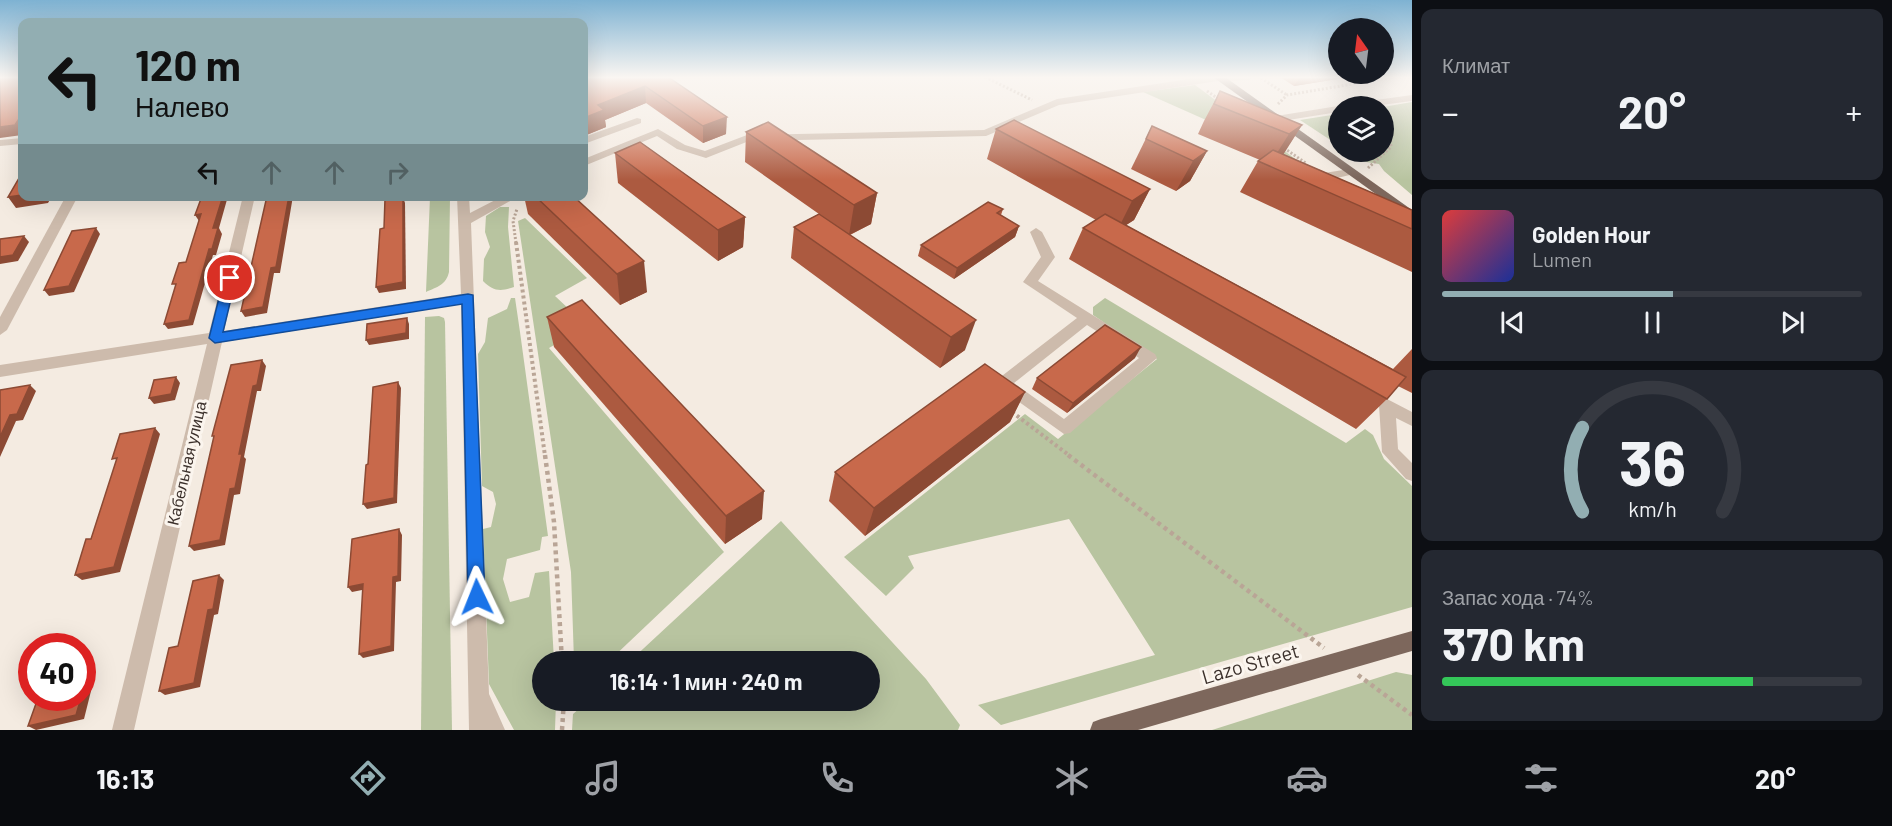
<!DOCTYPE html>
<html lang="ru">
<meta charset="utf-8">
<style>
:root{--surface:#171b24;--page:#242831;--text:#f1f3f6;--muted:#9ea1a6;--line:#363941;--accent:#92aeb2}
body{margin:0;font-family:Barlow,sans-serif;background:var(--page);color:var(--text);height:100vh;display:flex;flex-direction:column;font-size:22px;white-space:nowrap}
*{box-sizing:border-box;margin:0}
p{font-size:20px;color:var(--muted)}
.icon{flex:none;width:33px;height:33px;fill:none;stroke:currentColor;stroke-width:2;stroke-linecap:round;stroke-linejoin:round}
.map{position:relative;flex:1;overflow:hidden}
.panel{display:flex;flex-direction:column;gap:9px;padding:9px;background:#0d0f14;width:480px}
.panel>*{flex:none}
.hud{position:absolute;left:18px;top:18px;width:570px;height:183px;border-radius:12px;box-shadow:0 6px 24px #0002;background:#92aeb2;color:#111;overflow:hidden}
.needle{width:39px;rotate:346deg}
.buttons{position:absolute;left:1328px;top:18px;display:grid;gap:12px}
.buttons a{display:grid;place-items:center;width:66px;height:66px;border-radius:50%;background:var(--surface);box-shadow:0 6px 24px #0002;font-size:30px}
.speed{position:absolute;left:18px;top:633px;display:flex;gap:12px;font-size:30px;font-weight:700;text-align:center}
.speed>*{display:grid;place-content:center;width:78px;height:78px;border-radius:50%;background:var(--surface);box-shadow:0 6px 24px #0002;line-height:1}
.speed .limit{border:9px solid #d22;background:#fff;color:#111}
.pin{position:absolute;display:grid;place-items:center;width:51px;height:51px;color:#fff;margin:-26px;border:3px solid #fff;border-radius:50%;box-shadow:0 2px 6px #0007}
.me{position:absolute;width:66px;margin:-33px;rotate:358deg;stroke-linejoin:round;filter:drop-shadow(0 0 4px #0008)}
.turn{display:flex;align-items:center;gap:21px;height:126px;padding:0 18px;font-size:27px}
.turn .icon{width:78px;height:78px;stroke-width:2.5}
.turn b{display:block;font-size:42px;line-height:51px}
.lanes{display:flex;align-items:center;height:57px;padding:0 18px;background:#0003;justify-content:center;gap:30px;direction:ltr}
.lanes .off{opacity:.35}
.big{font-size:45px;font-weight:700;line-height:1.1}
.panel .widget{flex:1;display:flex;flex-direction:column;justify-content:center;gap:9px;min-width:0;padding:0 21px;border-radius:12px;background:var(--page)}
.panel .dial{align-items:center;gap:0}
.dial svg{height:156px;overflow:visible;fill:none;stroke:var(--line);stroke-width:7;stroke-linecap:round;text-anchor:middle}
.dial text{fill:var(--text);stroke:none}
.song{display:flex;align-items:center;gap:18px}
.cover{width:72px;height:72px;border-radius:9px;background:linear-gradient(135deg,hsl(0 70% 55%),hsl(230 70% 35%))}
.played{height:6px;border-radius:3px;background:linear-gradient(90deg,var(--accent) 55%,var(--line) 55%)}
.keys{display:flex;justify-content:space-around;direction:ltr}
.heat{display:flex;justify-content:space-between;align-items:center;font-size:33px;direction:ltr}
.charge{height:9px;border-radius:4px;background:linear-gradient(90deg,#34c759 74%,var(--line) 0)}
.trip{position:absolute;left:532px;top:651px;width:348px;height:60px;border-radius:30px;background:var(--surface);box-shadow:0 6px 24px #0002;font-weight:700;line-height:60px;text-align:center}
.dock{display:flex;height:96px;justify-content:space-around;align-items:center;background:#090b0e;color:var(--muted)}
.dock .icon{width:42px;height:42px}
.dock .selected{color:var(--accent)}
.dock b{font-size:27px;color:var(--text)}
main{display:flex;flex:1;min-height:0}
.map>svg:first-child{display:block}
.green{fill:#b8c4a0}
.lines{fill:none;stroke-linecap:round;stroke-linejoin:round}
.path-far2{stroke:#b9a596;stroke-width:3;stroke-dasharray:2 2;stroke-linecap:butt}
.path-far1{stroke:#b9a596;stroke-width:4;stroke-dasharray:3 3;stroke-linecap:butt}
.path{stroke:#b9a596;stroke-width:4.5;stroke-dasharray:4 4;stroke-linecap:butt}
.minor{fill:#cdbbac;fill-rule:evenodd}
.major{fill:#7d675c;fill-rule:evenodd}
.wall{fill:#ac5a40}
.shaded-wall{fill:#8c4a34}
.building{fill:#c8694b;stroke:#8c4a34;stroke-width:1.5}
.route{fill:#1a73e8;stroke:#114b97;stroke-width:1.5}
.labels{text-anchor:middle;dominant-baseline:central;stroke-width:6;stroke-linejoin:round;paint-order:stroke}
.street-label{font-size:16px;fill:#3b302b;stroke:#fbf5ee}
.near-street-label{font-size:20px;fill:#3b302b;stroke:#fbf5ee}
</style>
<main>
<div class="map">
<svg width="1412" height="730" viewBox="0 0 1412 730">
<rect width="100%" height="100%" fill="#f4ebe1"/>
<!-- green -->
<g class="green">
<path d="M1195,85L1313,172L1285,155L1143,92Z"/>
<path d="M1412,102V195L1384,171L1379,164L1360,161L1347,152H1383V107Z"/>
<path d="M1338,114V145L1300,120Z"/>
<path d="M430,197H450L449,272C446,285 437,287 426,292Z"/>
<path d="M500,207H509L508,227L514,287C500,292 493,291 483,281L484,259L490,247L485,232L486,216Z"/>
<path d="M525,218L587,278L555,296L587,326L549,348L724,552L609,661H574L571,572L518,221Z"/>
<path d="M511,298H515L520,332L548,536L542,537L540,550L507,559L503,579L510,602L529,597L535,573L549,571L554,661L543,662V700L556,701L555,730H514L489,684L483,529L491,527L496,504L493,492L482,486L478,354L485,342L488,318L507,309Z"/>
<path d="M1105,298L1346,443L1365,429L1373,435L1384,459L1412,486V607L1001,725L978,705L1155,655L1069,519L908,556L914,568L886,596L844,557L1025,414L1058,439L1157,359L1093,315V307Z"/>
<path d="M439,316L444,318L445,322L452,730H421L425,317Z"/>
<path d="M781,521L926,679L960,725L958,730H572L573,714L588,701L870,700V662L630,661Z"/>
<path d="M1396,672L1412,675V730H1212Z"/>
</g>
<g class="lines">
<!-- path-far2 -->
<g class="path-far2">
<path d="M985,77L1032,100"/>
<path d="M1261,78L1287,95"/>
<path d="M1207,91L1220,100"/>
<path d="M1278,104L1287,95L1394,77"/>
<path d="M1284,148L1307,164"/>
<path d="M1368,168L1391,147L1388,113"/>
<path d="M516,243L513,221L517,209"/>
</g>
<!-- path-far1 -->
<g class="path-far1">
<path d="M516,242L545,456"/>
<path d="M1012,412L1070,456"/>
</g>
<!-- path -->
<g class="path">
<path d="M545,455L554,522L562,662"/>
<path d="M1068,455L1324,648"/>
<path d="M1358,675L1412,715"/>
<path d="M562,730L564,700"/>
</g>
<!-- minor -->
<g class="minor">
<path d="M1202,77H1254L1249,80L1218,81L1059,105L986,136L749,141L706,158L677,149L657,136L584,166V159L658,129L685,145L705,151L747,135L984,130L1057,99Z"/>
<path d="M1412,95V101L1373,106H1349L1354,103Z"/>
<path d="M1338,106H1341H1338V112L1276,122L1271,119L1276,116Z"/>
<path d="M637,118L641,119V123L584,144V137Z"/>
<path d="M22,138V144L0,146V140Z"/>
<path d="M1350,169L1356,172L1354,174L1324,181L1307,177L1305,175L1311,171L1324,173Z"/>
<path d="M66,196H78L7,330L0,335V317Z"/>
<path d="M243,196H255L224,331L461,294L457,196H469L470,213L503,196H519L471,223L489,694L505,730H469L461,304L222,342L134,730H112L207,344L0,377V365L209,333Z"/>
<path d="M1036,228L1042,232L1055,257L1038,281L1155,354L1157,358L1070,433L1064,434L998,387L995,383L998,379L1077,318L1023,282L1041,257L1030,232ZM1087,325L1139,358L1064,419L1014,383Z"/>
<path d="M1387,399L1412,412V426L1396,418L1398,449L1412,463V481L1406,479L1382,452L1379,405L1381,401Z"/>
</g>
<!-- major -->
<g class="major">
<path d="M1213,77H1225L1412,210V220Z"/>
<path d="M1412,631V651L1138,730H1090L1093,722L1101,719Z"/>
</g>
</g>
<!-- wall -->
<g class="wall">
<path d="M584,77H668L726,134L703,143L646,103L605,120L606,127L584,136Z"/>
<path d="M1280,77H1350L1294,86Z"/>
<path d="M1220,91L1302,125L1283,154L1412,210V272L1240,192L1258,161L1260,160L1198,134L1204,121Z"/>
<path d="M1152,126L1207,151L1190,181L1176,191L1131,169Z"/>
<path d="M996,129L1150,189L1134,220L1126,225L1393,369L1412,349V393L1398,386L1387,399L1356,429L1069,259L1083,228L1096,220L987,159Z"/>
<path d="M746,132L877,193L871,224L850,235L965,350L940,368L791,258L794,227L819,214L745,162Z"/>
<path d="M615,153L745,217L743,247L718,261L618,183Z"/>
<path d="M524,196H573L647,292L620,305L528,214Z"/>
<path d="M1003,209L1001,215L1019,226L1015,237L954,279L918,256L921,245Z"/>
<path d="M547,317L762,519L725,544L554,347Z"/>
<path d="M1135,358L1067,413L1032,389L1037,378Z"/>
<path d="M1025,392L1010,422L865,536L829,501L835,472Z"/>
</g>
<!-- shaded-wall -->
<g class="shaded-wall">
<path d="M1300,77H1350L1294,86Z"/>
<path d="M645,86L646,103L605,120L606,127L584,136V118L598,105Z"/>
<path d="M22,114V135L0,138V127Z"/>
<path d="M727,117L726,134L703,143V126Z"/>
<path d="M1302,125L1283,155L1270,164L1289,134Z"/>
<path d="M1207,151L1190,181L1176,191L1193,161Z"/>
<path d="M1150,189L1134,220L1117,231L1132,201Z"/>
<path d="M877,193L871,224L849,235L854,205Z"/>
<path d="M22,195V196H52L48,203L16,208L8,197Z"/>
<path d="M223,196H228L219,228L222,234L216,255H213L193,325L168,329L164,324L213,228Z"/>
<path d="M289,196H293L280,273H274L267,313L245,317L241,311L271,268Z"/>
<path d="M403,197L405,203L406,289L379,293L376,287Z"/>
<path d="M201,214L199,221L195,215Z"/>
<path d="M745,217L743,247L718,261V230Z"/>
<path d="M1019,226L1015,237L954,279L957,268Z"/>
<path d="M96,228L100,234L74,292L49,296L44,290Z"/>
<path d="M24,236L29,242L18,261L0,264V257Z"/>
<path d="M644,261L647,292L620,305L617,274Z"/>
<path d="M407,318L409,324V339L369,345L366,340Z"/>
<path d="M976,320L965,350L940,368L951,337Z"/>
<path d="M1141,347L1135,358L1067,413L1073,403Z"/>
<path d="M262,360L266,366L261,391H257L244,457L246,459L240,494L234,495L225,545L194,551L189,546L230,489L239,454L253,386Z"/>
<path d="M176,377L180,383L175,400L154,404L149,398Z"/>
<path d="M398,382L401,388L397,503L367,509L363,504Z"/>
<path d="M30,385L36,391L23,420L16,421L0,457V437L10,415Z"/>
<path d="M1025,392L1010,422L865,536L874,508Z"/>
<path d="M155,428L160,434L120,572L82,580L75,575Z"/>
<path d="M764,491L762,519L725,544L726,516Z"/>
<path d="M399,529L402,535L401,581L396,582L394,651L363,658L359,654L393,577Z"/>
<path d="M219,575L224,580L218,614L214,615L200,687L165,695L159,691L208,610Z"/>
<path d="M363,584L367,589L352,592L348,587Z"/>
<path d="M85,683L92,687L84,719L36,730L28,726L82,698V693Z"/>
</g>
<!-- building -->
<g class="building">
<path d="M0,77H22V114L15,125L0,127Z"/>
<path d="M584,77H668L727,117L703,126L645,86L598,105L604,110L584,118Z"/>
<path d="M1220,91L1302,125L1289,134L1214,104Z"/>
<path d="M1014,120L1150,189L1132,201L996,129Z"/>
<path d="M768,122L877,193L854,205L746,132Z"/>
<path d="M1152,126L1207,151L1193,161L1146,139Z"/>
<path d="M640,142L745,217L718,230L615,153Z"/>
<path d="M1273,150L1412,210V229L1258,161Z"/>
<path d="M22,177V195L8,197L19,178Z"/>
<path d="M202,196H223L213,228H218L212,249H209L189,320L164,324L176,284H172L179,263L186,262L201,214L195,215Z"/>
<path d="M267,196H289L276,267L271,268L263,307L241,311Z"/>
<path d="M535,196H573L644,261L617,274Z"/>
<path d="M403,197V282L376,287L380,229L384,228L385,199Z"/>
<path d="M988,202L1003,209L997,213L1019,226L957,268L921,245Z"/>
<path d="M819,214L976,320L951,337L794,227Z"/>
<path d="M1105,214L1406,377L1387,399L1083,228Z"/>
<path d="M96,228L69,286L44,290L72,231Z"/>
<path d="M24,236L13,255L0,257V239Z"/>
<path d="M582,300L764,491L726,516L547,317Z"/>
<path d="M407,318L406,333L366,340L367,324Z"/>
<path d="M1105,325L1141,347L1073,403L1037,378Z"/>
<path d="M262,360L257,385L253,386L239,454H242L235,488L230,489L220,540L189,546L214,436H212L231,365Z"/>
<path d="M985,364L1025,392L874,508L835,472Z"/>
<path d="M176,377L171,394L149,398L154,380Z"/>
<path d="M398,382L394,498L363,504L366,465L368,464L373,387Z"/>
<path d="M30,385L17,414L10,415L0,437V390Z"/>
<path d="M155,428L114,567L75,575L86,539H91L117,458L112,459L120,434Z"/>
<path d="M399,529L398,576L393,577L391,646L359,654L363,584L348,587L352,539Z"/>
<path d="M219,575L213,609L208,610L194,683L159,691L169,648L178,646L193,581Z"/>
<path d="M85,683L82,693V684Z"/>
<path d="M38,698H81L76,715L28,726Z"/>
</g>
<!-- sky -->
<linearGradient id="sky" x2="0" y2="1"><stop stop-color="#7eb2d2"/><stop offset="0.43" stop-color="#faf6f2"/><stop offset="1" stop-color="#faf6f2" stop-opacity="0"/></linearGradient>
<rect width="1412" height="180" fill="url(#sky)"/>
<!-- route -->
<path class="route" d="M230,273L236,278L223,332L468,294L473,295L485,597L483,603L477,605L470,603L468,597L462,304L215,343L209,338L224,278Z"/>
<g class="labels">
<!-- street labels -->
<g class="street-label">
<text transform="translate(186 463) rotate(-77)">Кабельная улица</text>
</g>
<!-- near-street labels -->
<g class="near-street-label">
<text transform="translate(1250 663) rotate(-16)">Lazo Street</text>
</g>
</g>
</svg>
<div class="buttons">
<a><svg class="needle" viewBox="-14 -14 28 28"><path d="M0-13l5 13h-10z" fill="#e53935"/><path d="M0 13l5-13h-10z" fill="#9ea1a6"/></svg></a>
<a><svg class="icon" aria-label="layers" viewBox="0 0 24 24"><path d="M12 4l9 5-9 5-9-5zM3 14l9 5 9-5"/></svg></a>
</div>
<div class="speed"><div class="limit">40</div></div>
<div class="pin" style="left:230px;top:278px;background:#d93025"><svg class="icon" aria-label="arrive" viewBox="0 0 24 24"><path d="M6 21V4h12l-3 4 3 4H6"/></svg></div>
<svg class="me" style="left:477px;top:597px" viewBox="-20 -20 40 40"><path d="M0-17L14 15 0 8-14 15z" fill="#1a73e8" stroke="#fff" stroke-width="4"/></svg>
<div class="trip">16:14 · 1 мин · 240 m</div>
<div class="hud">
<div class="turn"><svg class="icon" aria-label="left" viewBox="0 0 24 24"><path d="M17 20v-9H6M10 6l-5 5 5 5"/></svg><div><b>120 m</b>Налево</div></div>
<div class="lanes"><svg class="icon" aria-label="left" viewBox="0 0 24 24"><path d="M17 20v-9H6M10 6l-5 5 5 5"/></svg><svg class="icon off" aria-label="ahead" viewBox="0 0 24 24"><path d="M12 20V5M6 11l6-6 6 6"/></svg><svg class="icon off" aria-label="ahead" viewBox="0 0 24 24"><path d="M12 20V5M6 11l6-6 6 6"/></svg><svg class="icon off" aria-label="right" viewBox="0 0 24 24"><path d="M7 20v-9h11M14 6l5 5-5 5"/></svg></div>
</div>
</div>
<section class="panel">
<div class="widget"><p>Климат</p>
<div class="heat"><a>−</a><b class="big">20°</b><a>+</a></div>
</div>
<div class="widget">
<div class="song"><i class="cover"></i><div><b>Golden Hour</b><p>Lumen</p></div></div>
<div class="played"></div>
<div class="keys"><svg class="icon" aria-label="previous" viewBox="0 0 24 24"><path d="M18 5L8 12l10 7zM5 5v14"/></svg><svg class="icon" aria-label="pause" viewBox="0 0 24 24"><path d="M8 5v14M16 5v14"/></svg><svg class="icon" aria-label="next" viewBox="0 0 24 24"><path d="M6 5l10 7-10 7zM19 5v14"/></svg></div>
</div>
<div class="widget dial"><svg viewBox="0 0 100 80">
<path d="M14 69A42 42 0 1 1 86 69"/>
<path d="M14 69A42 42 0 0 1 14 26" stroke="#92aeb2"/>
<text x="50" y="56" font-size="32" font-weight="700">36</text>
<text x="50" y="72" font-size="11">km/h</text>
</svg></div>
<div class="widget"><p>Запас хода · 74%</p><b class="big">370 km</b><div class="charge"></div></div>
</section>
</main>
<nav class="dock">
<b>16:13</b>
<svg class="icon selected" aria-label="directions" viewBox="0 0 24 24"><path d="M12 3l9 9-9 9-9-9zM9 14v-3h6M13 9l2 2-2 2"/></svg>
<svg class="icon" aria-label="music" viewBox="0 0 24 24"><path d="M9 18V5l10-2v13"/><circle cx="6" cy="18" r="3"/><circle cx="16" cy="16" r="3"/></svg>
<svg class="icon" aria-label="phone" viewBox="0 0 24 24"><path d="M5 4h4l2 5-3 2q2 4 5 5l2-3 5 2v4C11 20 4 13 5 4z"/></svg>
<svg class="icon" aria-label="climate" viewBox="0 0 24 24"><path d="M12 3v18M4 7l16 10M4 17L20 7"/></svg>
<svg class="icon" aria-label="car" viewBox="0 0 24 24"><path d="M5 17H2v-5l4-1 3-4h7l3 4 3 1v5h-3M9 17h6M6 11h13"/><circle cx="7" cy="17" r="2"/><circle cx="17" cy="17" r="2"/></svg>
<svg class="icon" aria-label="filters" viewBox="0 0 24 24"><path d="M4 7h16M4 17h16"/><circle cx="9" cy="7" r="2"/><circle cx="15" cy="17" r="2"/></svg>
<b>20°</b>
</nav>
